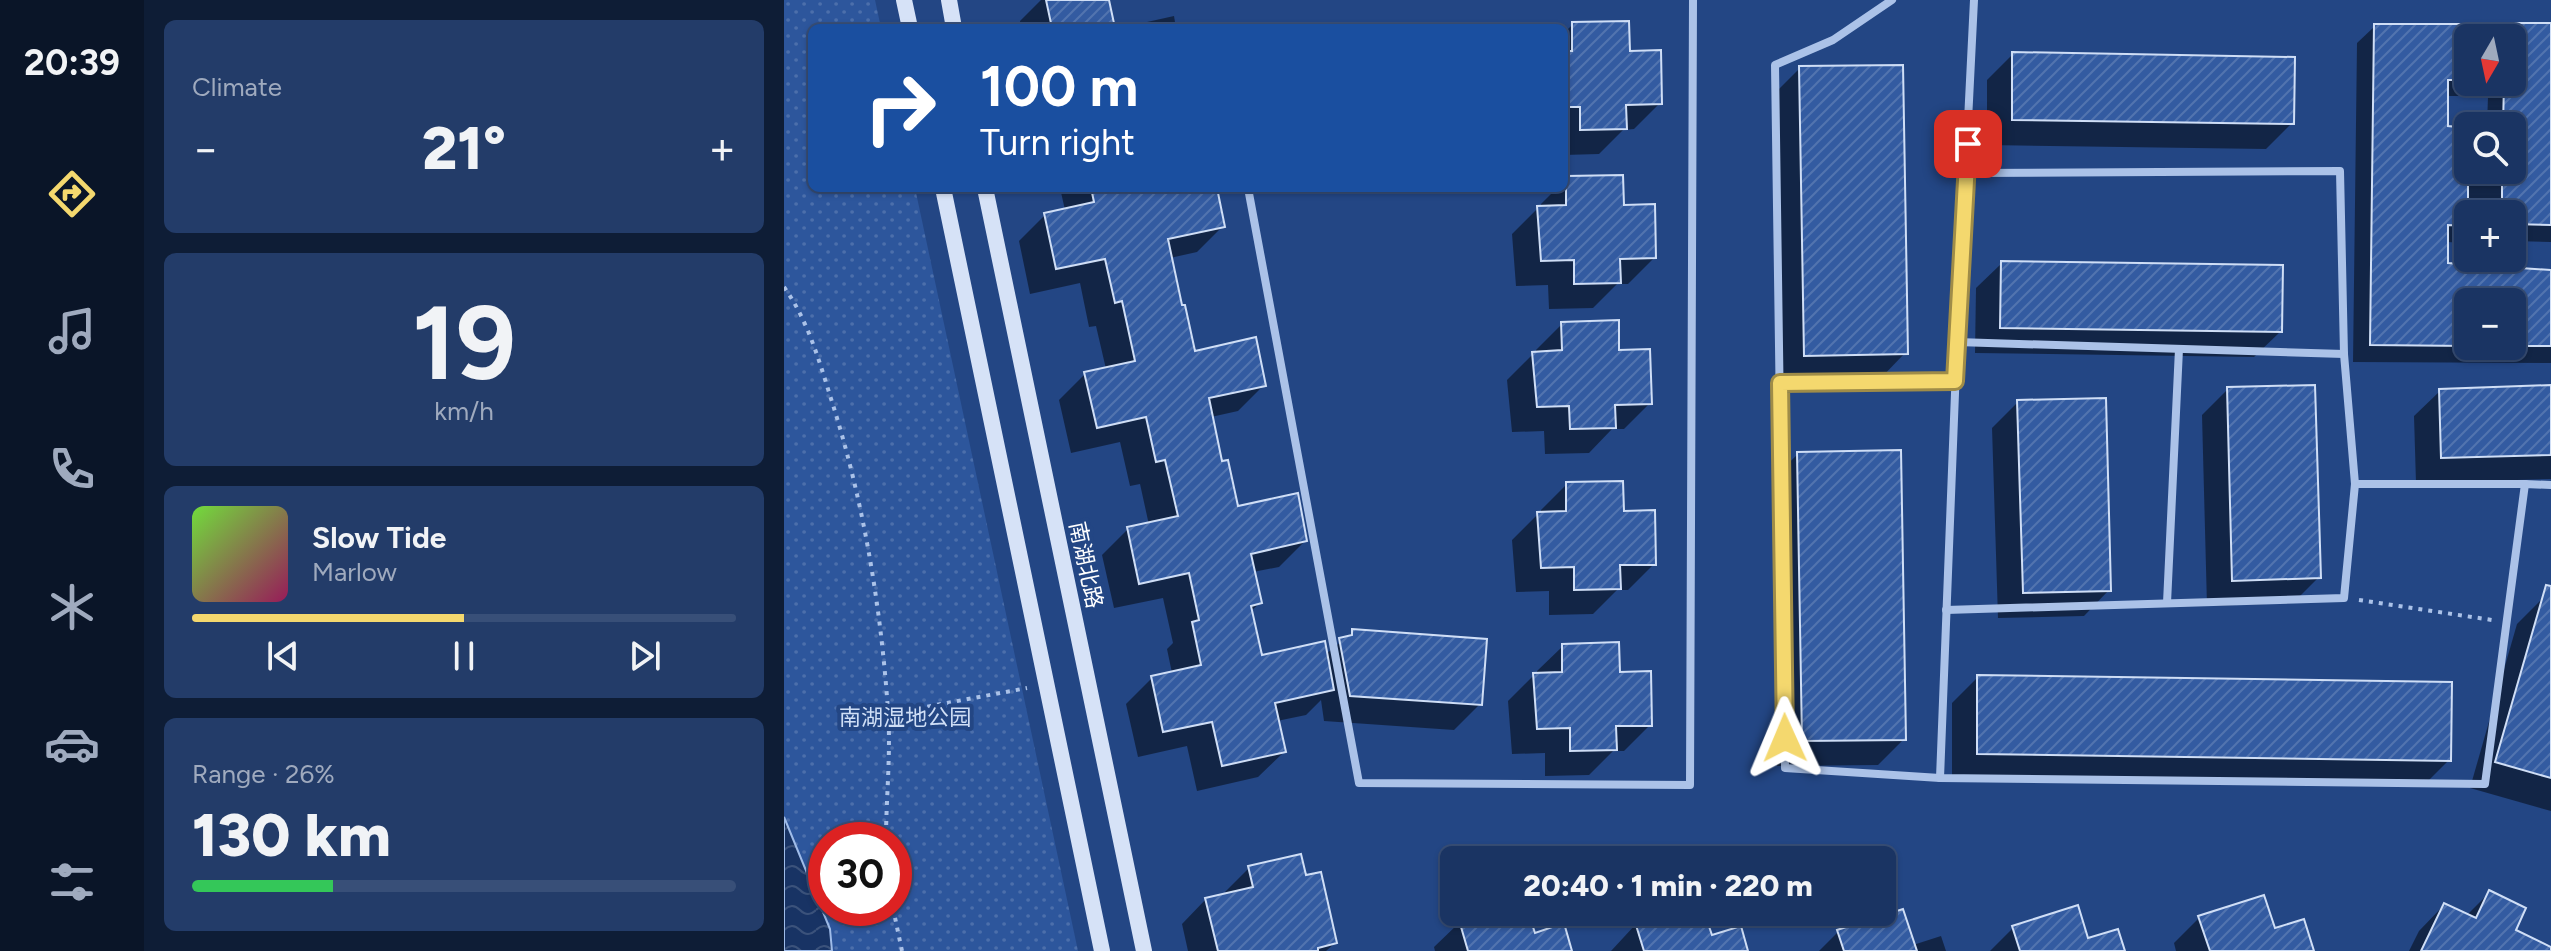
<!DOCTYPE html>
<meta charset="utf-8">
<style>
:root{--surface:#1a3463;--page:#233c69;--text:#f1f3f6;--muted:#9faabe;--line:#384f78;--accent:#f4d86e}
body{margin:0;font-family:Figtree,"Noto Sans SC",sans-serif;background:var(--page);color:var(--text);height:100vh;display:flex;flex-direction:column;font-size:30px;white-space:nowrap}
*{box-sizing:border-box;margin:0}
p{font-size:26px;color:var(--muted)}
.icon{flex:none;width:44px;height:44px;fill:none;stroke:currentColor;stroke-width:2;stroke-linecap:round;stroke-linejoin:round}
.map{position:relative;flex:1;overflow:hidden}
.panel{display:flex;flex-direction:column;gap:20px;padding:20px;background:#0e1d36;width:640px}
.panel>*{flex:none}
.hud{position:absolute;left:24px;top:24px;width:760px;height:168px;border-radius:12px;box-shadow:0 2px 6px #0004,0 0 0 2px var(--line);background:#1a4fa0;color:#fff;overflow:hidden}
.needle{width:52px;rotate:189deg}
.fabs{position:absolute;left:1670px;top:24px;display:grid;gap:16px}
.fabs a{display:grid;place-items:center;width:72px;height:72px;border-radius:12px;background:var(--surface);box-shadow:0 2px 6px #0004,0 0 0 2px var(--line);font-size:40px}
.speed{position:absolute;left:24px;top:822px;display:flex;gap:16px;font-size:40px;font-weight:700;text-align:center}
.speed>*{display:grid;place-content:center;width:104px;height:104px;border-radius:50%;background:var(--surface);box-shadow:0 2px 6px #0004,0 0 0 2px var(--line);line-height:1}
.speed .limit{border:12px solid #d22;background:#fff;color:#111}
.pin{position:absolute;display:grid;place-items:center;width:68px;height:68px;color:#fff;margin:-34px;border-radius:16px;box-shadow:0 4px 12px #0006}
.me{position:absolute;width:88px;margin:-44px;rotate:359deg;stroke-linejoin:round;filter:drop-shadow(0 0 6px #0008)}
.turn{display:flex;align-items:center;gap:28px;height:168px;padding:0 40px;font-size:36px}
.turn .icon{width:104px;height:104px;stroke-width:2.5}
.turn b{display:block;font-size:56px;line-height:68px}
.big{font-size:60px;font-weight:800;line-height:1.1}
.panel .widget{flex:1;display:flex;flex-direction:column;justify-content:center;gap:12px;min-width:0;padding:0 28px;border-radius:12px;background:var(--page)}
.panel .dial{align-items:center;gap:0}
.dial b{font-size:104px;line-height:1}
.song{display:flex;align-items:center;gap:24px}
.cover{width:96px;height:96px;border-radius:12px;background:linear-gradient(135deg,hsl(100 70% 55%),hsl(330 70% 35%))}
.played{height:8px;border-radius:4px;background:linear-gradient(90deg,var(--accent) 50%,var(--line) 50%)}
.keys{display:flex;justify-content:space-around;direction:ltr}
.heat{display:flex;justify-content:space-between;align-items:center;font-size:44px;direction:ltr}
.charge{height:12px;border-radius:6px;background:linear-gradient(90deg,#34c759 26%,var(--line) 0)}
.trip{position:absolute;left:656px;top:846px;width:456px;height:80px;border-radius:12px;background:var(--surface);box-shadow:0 2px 6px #0004,0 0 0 2px var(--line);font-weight:800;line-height:80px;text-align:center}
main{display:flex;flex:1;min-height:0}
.tabs{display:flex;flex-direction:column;width:144px;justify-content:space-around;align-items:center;background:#0a1528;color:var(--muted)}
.tabs .icon{width:56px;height:56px}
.tabs .current{color:var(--accent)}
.tabs b{font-size:36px;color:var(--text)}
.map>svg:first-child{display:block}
.park{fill:url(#park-dots);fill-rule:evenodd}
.water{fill:url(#water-waves);stroke:#9fbce9;stroke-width:2}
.shadow{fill:#0007;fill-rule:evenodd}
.building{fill:url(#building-hatch);stroke:#cfdef6;stroke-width:2}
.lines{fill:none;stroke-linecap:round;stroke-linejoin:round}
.path{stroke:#abc2e8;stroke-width:4;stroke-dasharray:4 6;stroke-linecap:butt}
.minor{stroke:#abc2e8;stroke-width:8}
.secondary{stroke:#d6e2f7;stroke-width:16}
.route-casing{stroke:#9f8c48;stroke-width:20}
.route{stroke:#f4d86e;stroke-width:14}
.labels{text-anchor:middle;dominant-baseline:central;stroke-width:8;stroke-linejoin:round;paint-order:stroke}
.street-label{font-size:22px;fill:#fff;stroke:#234684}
.park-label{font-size:22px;fill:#cfdef6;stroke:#234684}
</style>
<main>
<nav class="tabs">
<b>20:39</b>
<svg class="icon current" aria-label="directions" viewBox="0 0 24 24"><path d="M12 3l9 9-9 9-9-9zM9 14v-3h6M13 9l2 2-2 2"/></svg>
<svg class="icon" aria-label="music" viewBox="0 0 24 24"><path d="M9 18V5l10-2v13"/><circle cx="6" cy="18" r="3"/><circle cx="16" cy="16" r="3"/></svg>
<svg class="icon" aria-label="phone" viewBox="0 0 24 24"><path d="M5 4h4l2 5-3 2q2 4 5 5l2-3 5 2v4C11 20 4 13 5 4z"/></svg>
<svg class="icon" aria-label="climate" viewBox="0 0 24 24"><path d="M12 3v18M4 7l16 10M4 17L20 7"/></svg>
<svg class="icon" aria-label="car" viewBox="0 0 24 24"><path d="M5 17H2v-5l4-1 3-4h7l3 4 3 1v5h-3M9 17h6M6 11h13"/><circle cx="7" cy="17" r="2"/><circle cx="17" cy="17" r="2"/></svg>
<svg class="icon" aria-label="filters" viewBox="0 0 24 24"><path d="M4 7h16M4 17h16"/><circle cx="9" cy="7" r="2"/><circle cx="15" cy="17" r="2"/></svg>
</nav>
<section class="panel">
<div class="widget"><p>Climate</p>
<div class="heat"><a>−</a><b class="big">21°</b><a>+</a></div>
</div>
<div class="widget dial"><b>19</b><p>km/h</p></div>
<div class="widget">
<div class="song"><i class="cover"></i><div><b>Slow Tide</b><p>Marlow</p></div></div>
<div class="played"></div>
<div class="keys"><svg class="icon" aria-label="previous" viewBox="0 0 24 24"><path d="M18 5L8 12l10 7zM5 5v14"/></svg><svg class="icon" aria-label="pause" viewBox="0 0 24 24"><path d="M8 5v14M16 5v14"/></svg><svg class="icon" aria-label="next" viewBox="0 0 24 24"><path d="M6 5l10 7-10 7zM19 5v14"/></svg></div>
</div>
<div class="widget"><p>Range · 26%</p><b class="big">130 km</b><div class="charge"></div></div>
</section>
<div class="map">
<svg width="1767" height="951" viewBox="0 0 1767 951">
<defs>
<pattern id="park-dots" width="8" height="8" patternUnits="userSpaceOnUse" patternTransform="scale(2)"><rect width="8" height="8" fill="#2d569c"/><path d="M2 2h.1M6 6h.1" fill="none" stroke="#4c6fab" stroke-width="1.8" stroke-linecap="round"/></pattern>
<pattern id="water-waves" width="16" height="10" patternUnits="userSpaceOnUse" patternTransform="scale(2)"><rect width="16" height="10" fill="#183364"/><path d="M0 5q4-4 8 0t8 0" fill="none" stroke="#3b527b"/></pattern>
<pattern id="building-hatch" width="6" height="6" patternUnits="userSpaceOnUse" patternTransform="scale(2)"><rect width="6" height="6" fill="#335ba1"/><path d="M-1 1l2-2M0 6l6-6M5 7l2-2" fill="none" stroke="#5274af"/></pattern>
</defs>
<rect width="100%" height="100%" fill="#234684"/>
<!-- park -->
<path class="park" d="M0,0H91L97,28H28V188H131L294,951H0ZM42,840H110V908H42Z"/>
<!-- water -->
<path class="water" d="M0,817L46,929L48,951H0Z"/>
<!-- shadow -->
<g class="shadow">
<path d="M257,0H323L329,28H237L236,21Z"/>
<path d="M390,16L392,28H336Z"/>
<path d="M789,24L844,53L876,103L850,129L839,130L815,154L780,155V33Z"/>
<path d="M1767,25V242L1728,241V214H1684V243L1662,242V265L1767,272V363L1569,362L1573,43L1591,26ZM1684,38H1728V82H1684ZM1662,96H1704L1703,126H1728V170H1684V130L1662,128ZM1684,302H1728V346H1684Z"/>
<path d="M578,26V28H532L533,27Z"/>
<path d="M1229,54L1508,123L1482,149L1203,145V80Z"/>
<path d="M1016,68L1121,353L1096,379L995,380L990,94Z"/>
<path d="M783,178L838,207L870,258L844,284H833L809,308L765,309L764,285L732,286L728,234L754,208H757V204L773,188H780Z"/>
<path d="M276,188H431L439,226L413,252L386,258L410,353L480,385L454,411L427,417L437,463L452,508L521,541L495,567L469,572L476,603L466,612L476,657L542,654L569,632L696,704L670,730L540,721L537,700L522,715L493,721L500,752L474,777L413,791L403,746L354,757L342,704L368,678L388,673L383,649L389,643L379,598L330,608L318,555L344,529L365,525L356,484L346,486L336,442L287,453L275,400L301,374L322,369L312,326L305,327L296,283L246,294L235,241L261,215L281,210Z"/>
<path d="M1218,263L1496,332L1470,357L1191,353L1192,288Z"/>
<path d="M778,324L866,403L840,429H828L805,453L761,454L760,431L728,432L723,380L749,354H752V350Z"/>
<path d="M1767,387V479L1632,483L1630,416L1656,391Z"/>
<path d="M1444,389L1535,577L1509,603L1423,606L1418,415Z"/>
<path d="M1234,402L1325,590L1300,616L1214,618L1208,428Z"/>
<path d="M1014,454L1120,739L1094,765L993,766L988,479Z"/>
<path d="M783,484L838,513L870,564L844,590H833L809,614L765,615V591L732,592L728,540L754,514H757V510Z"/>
<path d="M1759,598L1767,600V811L1686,788L1733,624Z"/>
<path d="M779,646L834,674L866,725L840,751H829L805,775L761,776V753L728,754L724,701L750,675H753V671Z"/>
<path d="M1194,677L1665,760L1639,786L1168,779V703Z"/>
<path d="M465,868L520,878L551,943L542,951H404L398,924L422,899L442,895L441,892Z"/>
<path d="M1705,893L1729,931L1758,951H1625L1635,931L1660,905L1683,915Z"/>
<path d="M706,912H742L749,935L786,951H651L650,947L676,922Z"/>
<path d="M890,912H918L926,938L962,951H827L852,924Z"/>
<path d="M1415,918L1490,931L1528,951H1392L1390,943Z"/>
<path d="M1229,928L1303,941L1339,951H1206Z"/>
<path d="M1054,932L1129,945L1157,936L1162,951H1035Z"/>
</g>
<!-- building -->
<g class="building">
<path d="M262,0H325L331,28H268Z"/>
<path d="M845,21L846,51L877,50L878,104L842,105L843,129L796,130V107H780V51H788V22Z"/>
<path d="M1728,23H1767V225L1728,224V214H1718V170H1728V126H1719L1720,83H1728Z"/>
<path d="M1590,24H1684V80H1664V126L1684,128V226L1664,225V263L1767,270V346H1728V302H1684V346L1586,345Z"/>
<path d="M1228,52L1511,57L1510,124L1228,120Z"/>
<path d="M1119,65L1124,354L1020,356L1015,66Z"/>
<path d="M839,175L840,205L871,204L872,258L836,259L837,283L790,284V260L757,261L753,206L782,205V176Z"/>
<path d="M307,188H433L441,227L384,239L398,305H401L411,351L472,337L482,386L425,398L438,461L444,460L454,506L514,493L523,541L467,554L478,603L467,606L478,655L541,641L550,690L491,703L502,752L438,766L428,722L379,732L367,676L417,665L408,622L415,620L405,573L355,584L343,527L394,516L381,460L372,462L362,417L313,428L300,372L351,361L338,301L331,303L321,259L272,269L260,213L310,202Z"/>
<path d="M1217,261L1499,265L1498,332L1216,328Z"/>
<path d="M835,320V350L866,349L868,404L831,405L832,428L786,429L785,406L753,407L748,352L778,350L777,322Z"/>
<path d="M1531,385L1537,578L1448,581L1443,387Z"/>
<path d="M1767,385V455L1657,458L1655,389Z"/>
<path d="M1322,398L1327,591L1239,593L1233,400Z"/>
<path d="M1117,450L1122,740L1018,741L1013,452Z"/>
<path d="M839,481L840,511L871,510L872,565H836L837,589L790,590V567L757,568L753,512L782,511V482Z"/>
<path d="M1762,585L1767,586V778L1711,762Z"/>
<path d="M568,629L703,639L698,705L566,696L555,638L568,635Z"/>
<path d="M835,642L836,672L867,671L868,726H832L833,750L786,751V728L753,729L749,673L778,672V644Z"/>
<path d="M1193,675L1668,682L1667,761L1193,754Z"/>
<path d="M517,854L522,875L537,872L553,943L534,948V951H434L421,898L469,887L464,866Z"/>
<path d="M1705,890L1742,908L1732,930L1767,947V951H1637L1660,903L1692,918Z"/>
<path d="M1480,895L1491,928L1520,919L1530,951H1426L1414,916Z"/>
<path d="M1294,905L1304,938L1334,929L1341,951H1236L1228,926Z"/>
<path d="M1119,909L1133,951H1060L1053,930Z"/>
<path d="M700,912H744L751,933L780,923L788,951H684L675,920Z"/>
<path d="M884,912H920L928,935L957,926L964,951H860L851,922Z"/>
</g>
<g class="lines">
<!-- path -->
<g class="path">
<path d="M0,287C25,322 36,364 49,405C80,504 97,608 104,711C107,754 102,798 102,840"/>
<path d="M1575,600L1708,620"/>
<path d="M104,714L243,688"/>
<path d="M109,908L118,951"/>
</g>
<!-- minor -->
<g class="minor">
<path d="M1108,0L1049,40L991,65L1001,768L1156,778"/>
<path d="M1190,0L1173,342L1156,778L1701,784L1741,484L1767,485"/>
<path d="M464,188L575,783L906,785L909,0"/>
<path d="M1173,342L1560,354"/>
<path d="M996,383L1171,381"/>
<path d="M1571,484H1741"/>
<path d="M1383,603L1395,349"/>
<path d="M1162,610L1560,598L1571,484L1560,354L1556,171L1182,173"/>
</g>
<!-- secondary -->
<g class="secondary">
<path d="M120,0L126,28"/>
<path d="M165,0L170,28"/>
<path d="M159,188L318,951"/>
<path d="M201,188L360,951"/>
</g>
</g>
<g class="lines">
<defs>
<path id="route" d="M1001,738L996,383L1171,381L1184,144"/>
</defs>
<!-- route casing -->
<use href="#route" class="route-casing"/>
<!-- route -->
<use href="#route" class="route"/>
</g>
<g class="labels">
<!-- street labels -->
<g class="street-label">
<text transform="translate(302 565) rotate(78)">南湖北路</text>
</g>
<!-- park labels -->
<g class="park-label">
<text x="121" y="717">南湖湿地公园</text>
</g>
</g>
</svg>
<div class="fabs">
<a><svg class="needle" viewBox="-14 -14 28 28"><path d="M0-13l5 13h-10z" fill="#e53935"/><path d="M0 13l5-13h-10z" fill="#9faabe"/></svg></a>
<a><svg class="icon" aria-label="search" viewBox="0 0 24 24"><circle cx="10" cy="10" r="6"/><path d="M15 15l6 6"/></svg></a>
<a>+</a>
<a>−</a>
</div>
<div class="speed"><div class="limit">30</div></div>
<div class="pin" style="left:1184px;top:144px;background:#d93025"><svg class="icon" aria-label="arrive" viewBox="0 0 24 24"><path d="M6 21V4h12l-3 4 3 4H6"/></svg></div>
<svg class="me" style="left:1001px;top:738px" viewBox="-20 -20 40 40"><path d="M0-17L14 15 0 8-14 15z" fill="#f4d86e" stroke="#fff" stroke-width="4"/></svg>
<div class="trip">20:40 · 1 min · 220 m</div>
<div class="hud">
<div class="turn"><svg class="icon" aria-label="right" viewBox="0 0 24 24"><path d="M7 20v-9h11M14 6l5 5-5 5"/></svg><div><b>100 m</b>Turn right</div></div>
</div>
</div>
</main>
